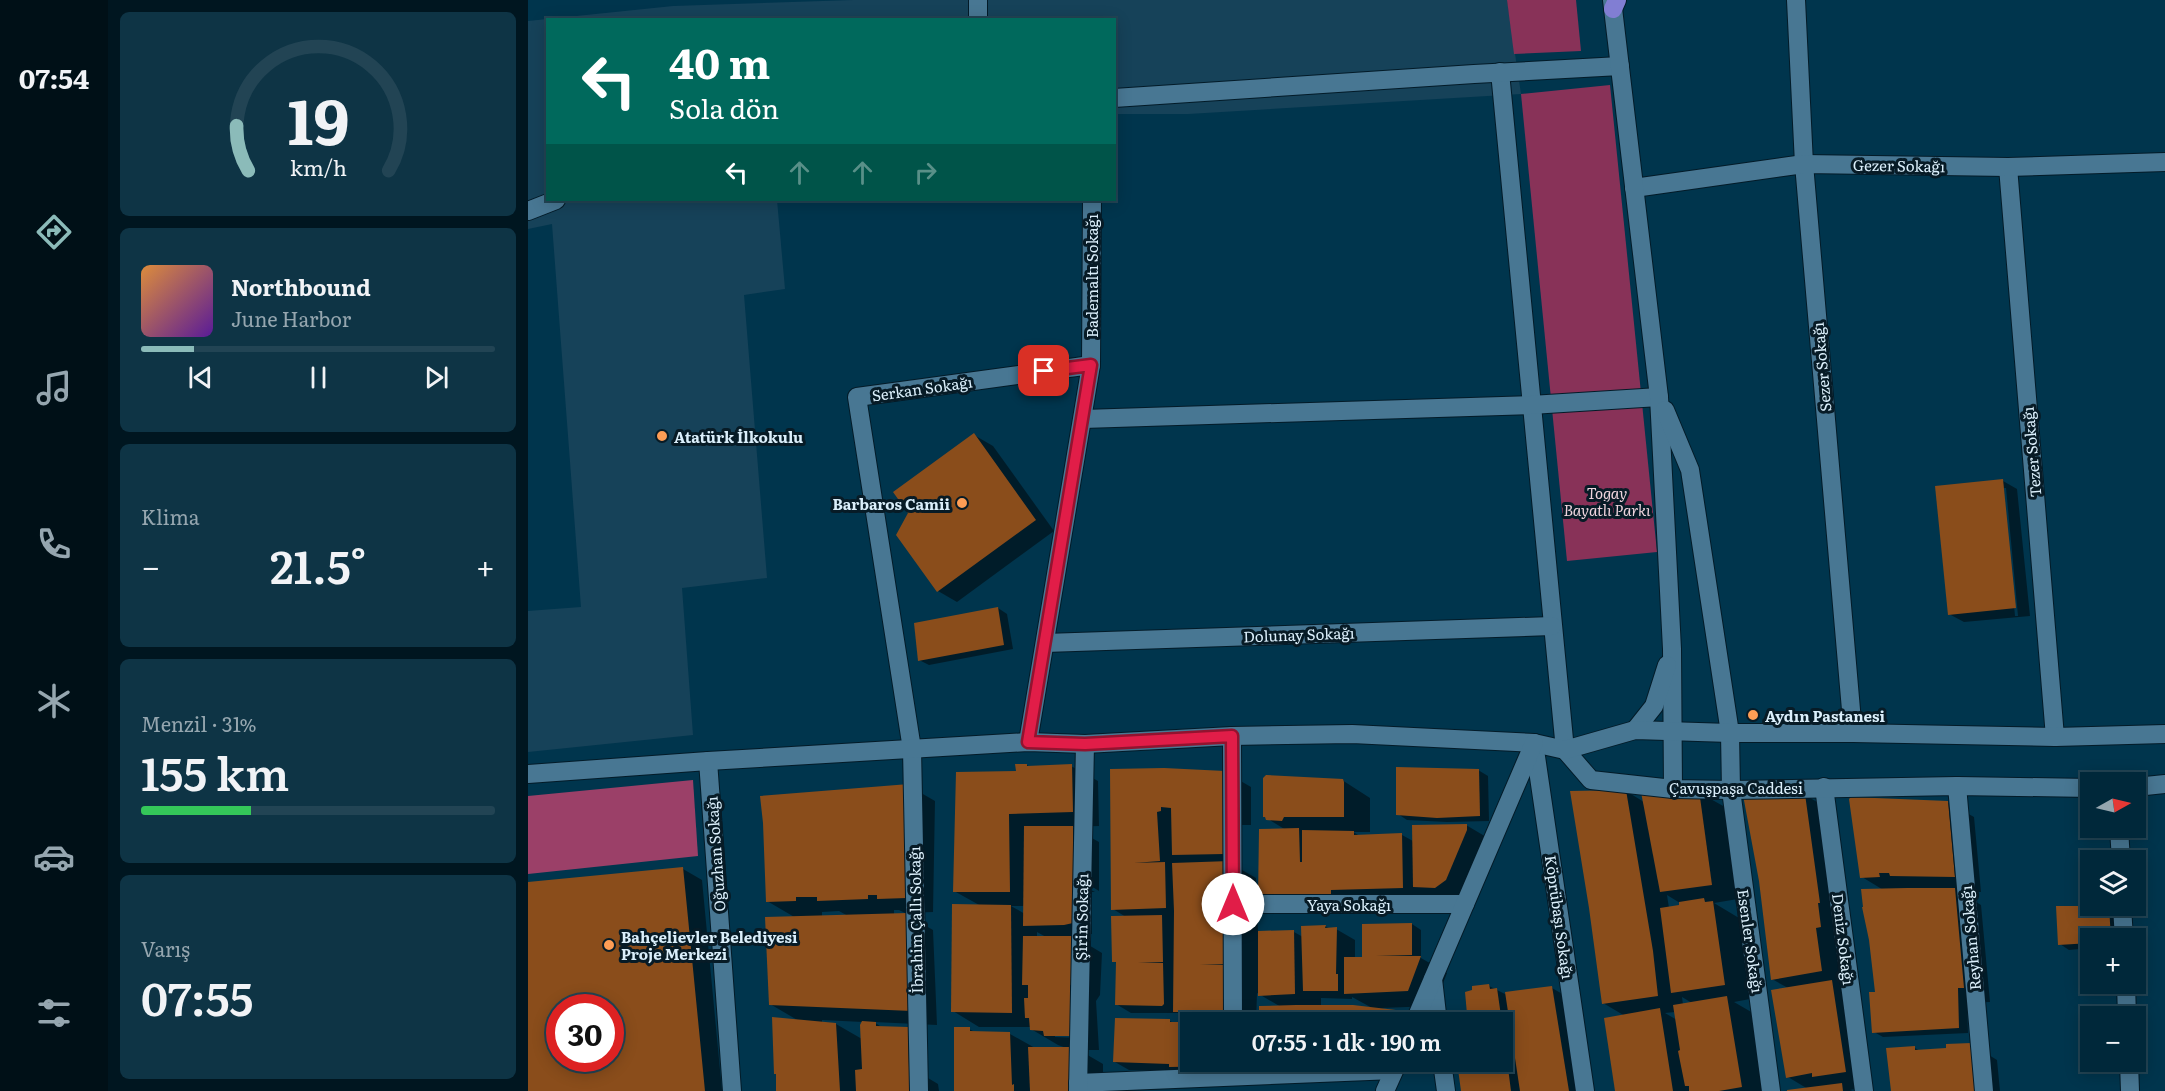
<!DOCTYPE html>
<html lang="tr">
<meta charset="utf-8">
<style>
:root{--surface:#00283a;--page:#0e3445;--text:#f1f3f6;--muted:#95a6af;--line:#224454;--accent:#8bbbb9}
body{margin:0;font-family:Literata,serif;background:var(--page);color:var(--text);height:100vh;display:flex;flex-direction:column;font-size:22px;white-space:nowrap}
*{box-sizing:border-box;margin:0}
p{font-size:20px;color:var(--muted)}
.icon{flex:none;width:33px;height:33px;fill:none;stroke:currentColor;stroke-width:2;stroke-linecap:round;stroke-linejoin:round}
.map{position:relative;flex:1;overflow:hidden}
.side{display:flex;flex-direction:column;gap:12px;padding:12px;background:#001620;width:420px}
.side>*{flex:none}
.guide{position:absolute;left:18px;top:18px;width:570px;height:183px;border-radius:0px;box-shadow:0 3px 15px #0003,0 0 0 2px var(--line);background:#00695c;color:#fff;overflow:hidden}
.needle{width:39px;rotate:82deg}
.fabs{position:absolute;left:1552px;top:772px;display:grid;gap:12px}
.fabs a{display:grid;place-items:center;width:66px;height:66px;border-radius:0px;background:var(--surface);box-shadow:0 3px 15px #0003,0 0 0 2px var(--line);font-size:30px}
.speed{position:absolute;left:18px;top:994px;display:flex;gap:12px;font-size:30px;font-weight:700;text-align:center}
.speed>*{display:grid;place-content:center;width:78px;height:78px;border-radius:50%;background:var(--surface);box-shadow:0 3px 15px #0003,0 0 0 2px var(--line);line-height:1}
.speed .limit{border:9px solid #d22;background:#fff;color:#111}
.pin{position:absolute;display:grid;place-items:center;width:51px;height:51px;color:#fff;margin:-26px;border-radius:12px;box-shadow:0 3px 9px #0006}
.me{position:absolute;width:66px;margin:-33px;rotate:0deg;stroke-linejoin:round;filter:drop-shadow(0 0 4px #0008)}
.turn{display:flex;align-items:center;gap:21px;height:126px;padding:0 24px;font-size:27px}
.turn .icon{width:78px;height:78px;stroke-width:2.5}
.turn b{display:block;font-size:42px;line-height:51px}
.lanes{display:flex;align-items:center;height:57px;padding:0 24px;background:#0003;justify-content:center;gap:30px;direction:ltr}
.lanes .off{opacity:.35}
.big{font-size:45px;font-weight:600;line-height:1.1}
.side .tile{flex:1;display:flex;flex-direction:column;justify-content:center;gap:9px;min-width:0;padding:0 21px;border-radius:9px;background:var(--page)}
.side .dial{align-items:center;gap:0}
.dial svg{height:156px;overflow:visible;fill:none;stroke:var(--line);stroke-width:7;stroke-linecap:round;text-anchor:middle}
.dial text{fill:var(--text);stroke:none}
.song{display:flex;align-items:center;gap:18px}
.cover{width:72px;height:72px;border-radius:9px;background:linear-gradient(135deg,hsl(30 70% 55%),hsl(270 70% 35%))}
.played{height:6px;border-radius:3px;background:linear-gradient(90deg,var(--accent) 15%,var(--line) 15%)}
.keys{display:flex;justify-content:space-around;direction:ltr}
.heat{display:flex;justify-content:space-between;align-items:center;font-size:33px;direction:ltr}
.charge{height:9px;border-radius:4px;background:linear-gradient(90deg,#34c759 31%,var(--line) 0)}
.trip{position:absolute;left:652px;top:1012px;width:333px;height:60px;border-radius:0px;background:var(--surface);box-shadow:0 3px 15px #0003,0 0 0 2px var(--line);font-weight:600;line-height:60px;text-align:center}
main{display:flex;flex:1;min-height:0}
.tab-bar{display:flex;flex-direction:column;width:108px;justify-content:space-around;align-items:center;background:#001017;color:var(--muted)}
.tab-bar .icon{width:42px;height:42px}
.tab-bar .active{color:var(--accent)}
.tab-bar b{font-size:27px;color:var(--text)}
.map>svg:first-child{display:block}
.built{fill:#164259}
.green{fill:#883258}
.forest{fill:#9b4068}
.shadow{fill:#0007;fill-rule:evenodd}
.building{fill:#8a4d1b;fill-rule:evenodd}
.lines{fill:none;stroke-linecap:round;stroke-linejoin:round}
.minor-casing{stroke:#031b28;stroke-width:20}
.tertiary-casing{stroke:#031b28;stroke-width:20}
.primary-casing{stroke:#031b28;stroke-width:20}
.minor{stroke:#487793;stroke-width:18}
.tertiary{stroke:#487793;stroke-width:18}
.primary{stroke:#817ed3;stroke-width:18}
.route-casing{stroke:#92132f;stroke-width:15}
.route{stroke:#e11d48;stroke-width:10}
.poi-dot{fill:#fd9d55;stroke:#071b26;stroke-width:2}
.labels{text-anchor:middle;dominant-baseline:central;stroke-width:6;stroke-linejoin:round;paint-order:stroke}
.street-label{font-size:15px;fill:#dbeffb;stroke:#071b26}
.poi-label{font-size:15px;font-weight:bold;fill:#dbeffb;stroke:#071b26;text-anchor:start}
.park-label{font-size:15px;font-style:italic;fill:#efd4dd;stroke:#071b26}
</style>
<main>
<nav class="tab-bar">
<b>07:54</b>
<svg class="icon active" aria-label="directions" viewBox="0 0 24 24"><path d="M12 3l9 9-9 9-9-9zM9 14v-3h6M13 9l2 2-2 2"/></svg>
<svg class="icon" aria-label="music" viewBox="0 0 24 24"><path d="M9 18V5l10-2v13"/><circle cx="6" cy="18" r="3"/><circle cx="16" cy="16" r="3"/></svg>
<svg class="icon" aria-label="phone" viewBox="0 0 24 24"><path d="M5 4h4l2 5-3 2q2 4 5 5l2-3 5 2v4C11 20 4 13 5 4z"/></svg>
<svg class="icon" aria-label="climate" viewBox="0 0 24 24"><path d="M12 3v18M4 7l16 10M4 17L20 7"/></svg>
<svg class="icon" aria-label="car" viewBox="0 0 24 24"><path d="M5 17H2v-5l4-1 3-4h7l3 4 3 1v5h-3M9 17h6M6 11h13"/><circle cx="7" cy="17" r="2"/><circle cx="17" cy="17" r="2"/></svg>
<svg class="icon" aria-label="filters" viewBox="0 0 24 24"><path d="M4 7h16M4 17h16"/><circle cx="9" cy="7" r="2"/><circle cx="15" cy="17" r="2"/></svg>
</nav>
<section class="side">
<div class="tile dial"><svg viewBox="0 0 100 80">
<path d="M14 69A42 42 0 1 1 86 69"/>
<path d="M14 69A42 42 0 0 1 8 46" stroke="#8bbbb9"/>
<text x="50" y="56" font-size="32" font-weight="700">19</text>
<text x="50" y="72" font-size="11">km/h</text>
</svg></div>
<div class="tile">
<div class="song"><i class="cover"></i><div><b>Northbound</b><p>June Harbor</p></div></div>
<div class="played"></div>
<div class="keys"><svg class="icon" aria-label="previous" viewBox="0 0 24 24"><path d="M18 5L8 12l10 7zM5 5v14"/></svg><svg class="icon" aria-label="pause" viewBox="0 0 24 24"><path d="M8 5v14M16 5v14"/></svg><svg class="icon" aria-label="next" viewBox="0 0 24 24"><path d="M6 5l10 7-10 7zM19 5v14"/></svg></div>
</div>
<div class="tile"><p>Klima</p>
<div class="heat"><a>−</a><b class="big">21.5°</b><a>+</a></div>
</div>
<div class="tile"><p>Menzil · 31%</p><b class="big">155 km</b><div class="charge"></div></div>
<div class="tile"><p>Varış</p><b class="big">07:55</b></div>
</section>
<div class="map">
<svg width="1637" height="1091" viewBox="0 0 1637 1091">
<rect width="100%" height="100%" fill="#00354d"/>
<!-- built -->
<path class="built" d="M325,0H979L993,94L660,114H587L586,20H20V200H249L257,289L216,295L239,578L154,588L165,735L0,752V611L53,607L24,224L0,229V21L145,6Z"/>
<!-- green -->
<g class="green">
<path d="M979,0H1048L1053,51L986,54Z"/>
<path d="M1082,85L1129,552L1039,561L993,94Z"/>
</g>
<!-- forest -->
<path class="forest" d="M165,780L170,856L0,874V796Z"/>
<!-- shadow -->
<g class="shadow">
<path d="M446,435L465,446L526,531L429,602L410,591Z"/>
<path d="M1475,481L1489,489L1502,616L1436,622L1421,614ZM1475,488H1478L1490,616H1487Z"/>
<path d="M470,608L479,614L485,649L401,665L391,660Z"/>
<path d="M499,765L503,768L543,766L570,781L571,826L544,827L571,842V891L563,886V890L567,892H563L564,934L544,935L574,953L572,995L568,1001L571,1050H551L575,1064V1091H427L441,1029L447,1032L482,1034L507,1048L541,1049L530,1045L503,1029V1027H451L425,1011L453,906L426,891L489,772ZM483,906H497V914ZM509,932L518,937H509ZM527,1034L553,1035V1038L527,1037Z"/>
<path d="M584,770L697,772L723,787V825H710L700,862L728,878L730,932H766L775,937L797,926L802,929H808L827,940V958H840L884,924L893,930V958L919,973L906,1006L853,1008L867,1012L885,1023H733L753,1007L729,993L728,1023H667L650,1013H603L588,1004L590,964L586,961L598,917L585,909ZM824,997L846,1009L793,1007V998L824,999Z"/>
<path d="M950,770L960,776L961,821L919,822L879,820L870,814Z"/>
<path d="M814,780L842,798V832H825L832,836L874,835L885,841L938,825L965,841L944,895L751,908L758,830L740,819Z"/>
<path d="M381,786L407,801L405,912L377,913L371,910H366V915H379L405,930L409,1025L346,1022L355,1028L380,1029L399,1040L400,1078L410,1084L411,1091H249L271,1021L242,1004L268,918L239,901ZM311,911L320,916L294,917V912ZM294,1020L335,1022L334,1039L308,1024L294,1023Z"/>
<path d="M1098,791L1116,802L1170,792L1197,807L1210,899L1186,903L1211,918L1222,999L1206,1002L1225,1013L1238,1091H1088L1097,1016L1075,1003ZM1139,895L1152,903V907L1141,908ZM1154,997L1164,1003L1155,1005ZM1147,1012L1149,1020L1137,1013Z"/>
<path d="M1277,795L1303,810L1343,1086L1322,1090L1325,1091H1262L1280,1089L1260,1077V988L1244,979Z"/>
<path d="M1419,802L1446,817L1453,892L1430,891L1453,905L1462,1002L1439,1003L1440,1033L1355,1037L1346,1032L1353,993L1357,891L1334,877Z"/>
<path d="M155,869L174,880L194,1091H0V884ZM32,1008H82V1059H32Z"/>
<path d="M1581,907L1591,913V939H1563V948L1541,950L1532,944Z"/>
<path d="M961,986L979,995L1024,988L1050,1003L1064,1091H934L930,1062H975V1023H937Z"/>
<path d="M642,1021L648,1024H663V1062H728V1080L653,1071L601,1070L587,1062Z"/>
<path d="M1443,1044L1469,1060L1472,1091H1365L1387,1048L1392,1051L1420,1049Z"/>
<path d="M735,1062H868L760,1076Z"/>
</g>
<!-- building -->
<g class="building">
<path d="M446,433L508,520L409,592L368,535L380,513L365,492Z"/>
<path d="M1475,479L1488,608L1420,615L1407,486Z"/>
<path d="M470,607L476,645L390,661L386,623Z"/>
<path d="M487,764H499V766L544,764L545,812L481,814L482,892H425L428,772L488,771Z"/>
<path d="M868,767L951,769L952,816L909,818L868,815Z"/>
<path d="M636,768L697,771L696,854L644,855L643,808L633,807V811L629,812L632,861L606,863L637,862L638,908L583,910L582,769Z"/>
<path d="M738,775L815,779L816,782V817H756L754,821L738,820L737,817H735V778Z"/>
<path d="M381,784L379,898L349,899V895H340V899L289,901V897H268V901L238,902L235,823L232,796Z"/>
<path d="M1098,790L1125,951L1130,996L1074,1004L1061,908L1042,791Z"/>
<path d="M1171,790L1184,885L1132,892L1113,792Z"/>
<path d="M1277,794L1292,903H1290L1293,927L1288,928L1294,971L1243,980L1231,881L1215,795Z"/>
<path d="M1323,797L1420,801L1427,877L1362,876L1361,873H1351L1352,877L1332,878L1321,799Z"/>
<path d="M939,824V830L918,880L907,888L885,887L884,825Z"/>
<path d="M496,826H545V923L536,925L495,926Z"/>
<path d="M771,828L772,862H774V830L826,831V835L874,833L875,888L803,890V895L730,898L731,829Z"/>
<path d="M702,861L703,964H672L702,965V1012H645L646,911L644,863Z"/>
<path d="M155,867L177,1091H0V882ZM32,1008H82V1059H32Z"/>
<path d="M1379,888H1427L1436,988H1430L1431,1028L1344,1033L1341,992H1347L1341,940L1334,907H1335L1333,889Z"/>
<path d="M1176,898L1177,902L1185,901L1197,985L1143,993L1132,908L1151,905V902Z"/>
<path d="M424,904L483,905L484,1013L423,1012Z"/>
<path d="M1528,906H1581L1583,939H1563V943L1530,945Z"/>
<path d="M379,913L384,1011L241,1005L237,917Z"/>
<path d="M634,915L635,962L610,963H635L636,1004L634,1006L587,1005L588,962H584L583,916Z"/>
<path d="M884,923V955L848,956H893L880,991L816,994V957H834V924Z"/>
<path d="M798,925L797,928L809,927L808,974H810V991H775L773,926Z"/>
<path d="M766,930L767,994L730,996V931Z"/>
<path d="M495,936H548L544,986L542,985L545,1036H516L515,1031L502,1030L501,1018H497L496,998H500V985H494Z"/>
<path d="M1304,980L1318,1072L1284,1077V1073L1258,1078L1243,990Z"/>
<path d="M961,984L962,989L969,988L974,1023H936L935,1014H939L937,992L944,990V986Z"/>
<path d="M1024,986L1041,1091H992L977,992Z"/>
<path d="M1199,996L1214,1087L1191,1091H1161V1086H1157L1150,1051L1152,1050L1145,1005Z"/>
<path d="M768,1005H825L868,1010L862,1023H731V1006Z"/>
<path d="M1132,1008L1145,1091H1087L1076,1018Z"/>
<path d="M244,1017L308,1023L312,1091H248V1074H246Z"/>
<path d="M587,1018L642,1019V1022H663V1062H702V1066L641,1067V1064L585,1062Z"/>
<path d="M334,1021L348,1022V1026L380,1027L381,1067H384L385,1091H328L327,1070L334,1069L332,1025Z"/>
<path d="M426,1027H442V1031L482,1032L484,1085L486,1084V1091H426Z"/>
<path d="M976,1037L983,1091H933L929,1062H975Z"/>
<path d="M1443,1043L1448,1091H1363L1358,1048L1387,1046V1050L1418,1048V1044Z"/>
<path d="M500,1047H549L548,1091H502Z"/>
<path d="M769,1062H824V1065L769,1064Z"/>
<path d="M1314,1083L1315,1091H1259V1090Z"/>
</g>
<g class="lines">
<defs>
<g id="minor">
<path d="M1268,0L1276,164L1325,733"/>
<path d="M450,20V0"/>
<path d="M972,72L1037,750"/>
<path d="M586,98L946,74L1092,66"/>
<path d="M1480,167L1527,737"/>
<path d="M1106,188L1276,164L1480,167L1637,162"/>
<path d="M0,211L28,200"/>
<path d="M555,419L1003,405L1131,397"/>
<path d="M517,643L1024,626"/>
<path d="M704,736L705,1023"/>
<path d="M500,742L563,365L564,200"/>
<path d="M1006,743L1057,1091"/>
<path d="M180,761L204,1091"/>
<path d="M1429,786L1456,1091"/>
<path d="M1296,787L1336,1091"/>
<path d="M1203,790L1243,1091"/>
<path d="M1591,828L1593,861"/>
<path d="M705,904H937"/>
<path d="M1594,906L1596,939"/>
<path d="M905,979L910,1023"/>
<path d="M1598,984L1599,1017"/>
<path d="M914,1062L918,1091"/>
<path d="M1601,1062L1602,1091"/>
<path d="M550,1083L866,1070"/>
<path d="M391,1091L384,749L329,397L563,365"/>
<path d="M550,1091L557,744"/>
</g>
<g id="tertiary">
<path d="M1084,0L1131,397L1144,649L1145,789"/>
<path d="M1137,410L1162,470L1202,733L1203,790"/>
<path d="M1107,730L1126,706L1139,665"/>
<path d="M1037,750L1063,780L1145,789L1203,790L1429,786L1563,788"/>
<path d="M0,774L180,761L500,742L557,744L704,736L824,734L1006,743L1037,750L1107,730L1202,733H1325L1527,737L1637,734"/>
<path d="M1608,787L1637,784"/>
<path d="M886,1023L1006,743"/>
<path d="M857,1091L870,1062"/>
</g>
<path id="primary" d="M1085,9L1089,0"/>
</defs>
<!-- minor casing -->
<use href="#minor" class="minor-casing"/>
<!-- tertiary casing -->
<use href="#tertiary" class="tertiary-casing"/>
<!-- primary casing -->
<use href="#primary" class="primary-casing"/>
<!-- minor -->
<use href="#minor" class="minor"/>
<!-- tertiary -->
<use href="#tertiary" class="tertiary"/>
<!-- primary -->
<use href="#primary" class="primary"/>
</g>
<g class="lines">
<defs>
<path id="route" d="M516,371L563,365L500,742L557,744L704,736L705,904"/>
</defs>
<!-- route casing -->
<use href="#route" class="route-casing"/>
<!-- route -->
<use href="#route" class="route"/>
</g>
<!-- markers -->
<g class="poi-dot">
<circle cx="134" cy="436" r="6"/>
<circle cx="434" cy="503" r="6"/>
<circle cx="1225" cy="715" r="6"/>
<circle cx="81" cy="945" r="6"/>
</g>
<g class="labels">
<!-- street labels -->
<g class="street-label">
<text transform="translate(1371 165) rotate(1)">Gezer Sokağı</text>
<text transform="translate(563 276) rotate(-90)">Bademaltı Sokağı</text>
<text transform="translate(1293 367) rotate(-95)">Sezer Sokağı</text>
<text transform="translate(394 388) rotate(-8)">Serkan Sokağı</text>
<text transform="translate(1503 452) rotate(-95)">Tezer Sokağı</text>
<text transform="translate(771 634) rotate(-2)">Dolunay Sokağı</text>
<text x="1208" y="787">Çavuşpaşa Caddesi</text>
<text transform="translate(187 854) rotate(-94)">Oğuzhan Sokağı</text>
<text x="821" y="904">Yaya Sokağı</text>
<text transform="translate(553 917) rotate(-89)">Şirin Sokağı</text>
<text transform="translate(1032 917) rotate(82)">Köprübaşı Sokağı</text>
<text transform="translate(387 920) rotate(-91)">İbrahim Çallı Sokağı</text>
<text transform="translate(1442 938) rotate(-95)">Reyhan Sokağı</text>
<text transform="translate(1316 939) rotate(83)">Deniz Sokağı</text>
<text transform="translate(1223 941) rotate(82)">Esenler Sokağı</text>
</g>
<!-- poi labels -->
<g class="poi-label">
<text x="146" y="436">Atatürk İlkokulu</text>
<text x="422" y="503" text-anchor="end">Barbaros Camii</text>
<text x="1237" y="715">Aydın Pastanesi</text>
<text x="93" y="936">Bahçelievler Belediyesi<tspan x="93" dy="17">Proje Merkezi</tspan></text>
</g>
<!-- park labels -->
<g class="park-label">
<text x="1079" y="492">Togay<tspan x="1079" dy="17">Bayatlı Parkı</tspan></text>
</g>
</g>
</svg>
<div class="fabs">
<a><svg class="needle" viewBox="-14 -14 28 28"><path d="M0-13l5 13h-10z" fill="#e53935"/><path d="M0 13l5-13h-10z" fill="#95a6af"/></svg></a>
<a><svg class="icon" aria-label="layers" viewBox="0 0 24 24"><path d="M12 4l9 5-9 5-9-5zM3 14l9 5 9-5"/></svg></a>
<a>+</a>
<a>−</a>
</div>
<div class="speed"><div class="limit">30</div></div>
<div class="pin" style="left:516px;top:371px;background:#d93025"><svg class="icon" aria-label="arrive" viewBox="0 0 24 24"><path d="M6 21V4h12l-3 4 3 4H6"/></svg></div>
<svg class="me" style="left:705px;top:904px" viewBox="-20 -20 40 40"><circle r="19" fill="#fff"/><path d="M0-13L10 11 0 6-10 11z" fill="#e11d48"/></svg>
<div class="trip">07:55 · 1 dk · 190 m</div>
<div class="guide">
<div class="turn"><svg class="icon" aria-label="left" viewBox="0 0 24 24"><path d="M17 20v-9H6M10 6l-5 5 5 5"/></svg><div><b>40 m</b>Sola dön</div></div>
<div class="lanes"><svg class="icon" aria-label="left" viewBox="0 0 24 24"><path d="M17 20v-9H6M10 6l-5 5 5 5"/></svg><svg class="icon off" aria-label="ahead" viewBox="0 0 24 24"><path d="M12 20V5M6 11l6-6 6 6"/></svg><svg class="icon off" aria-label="ahead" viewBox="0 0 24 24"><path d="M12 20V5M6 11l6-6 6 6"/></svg><svg class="icon off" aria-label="right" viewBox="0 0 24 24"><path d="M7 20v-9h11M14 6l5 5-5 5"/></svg></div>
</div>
</div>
</main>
